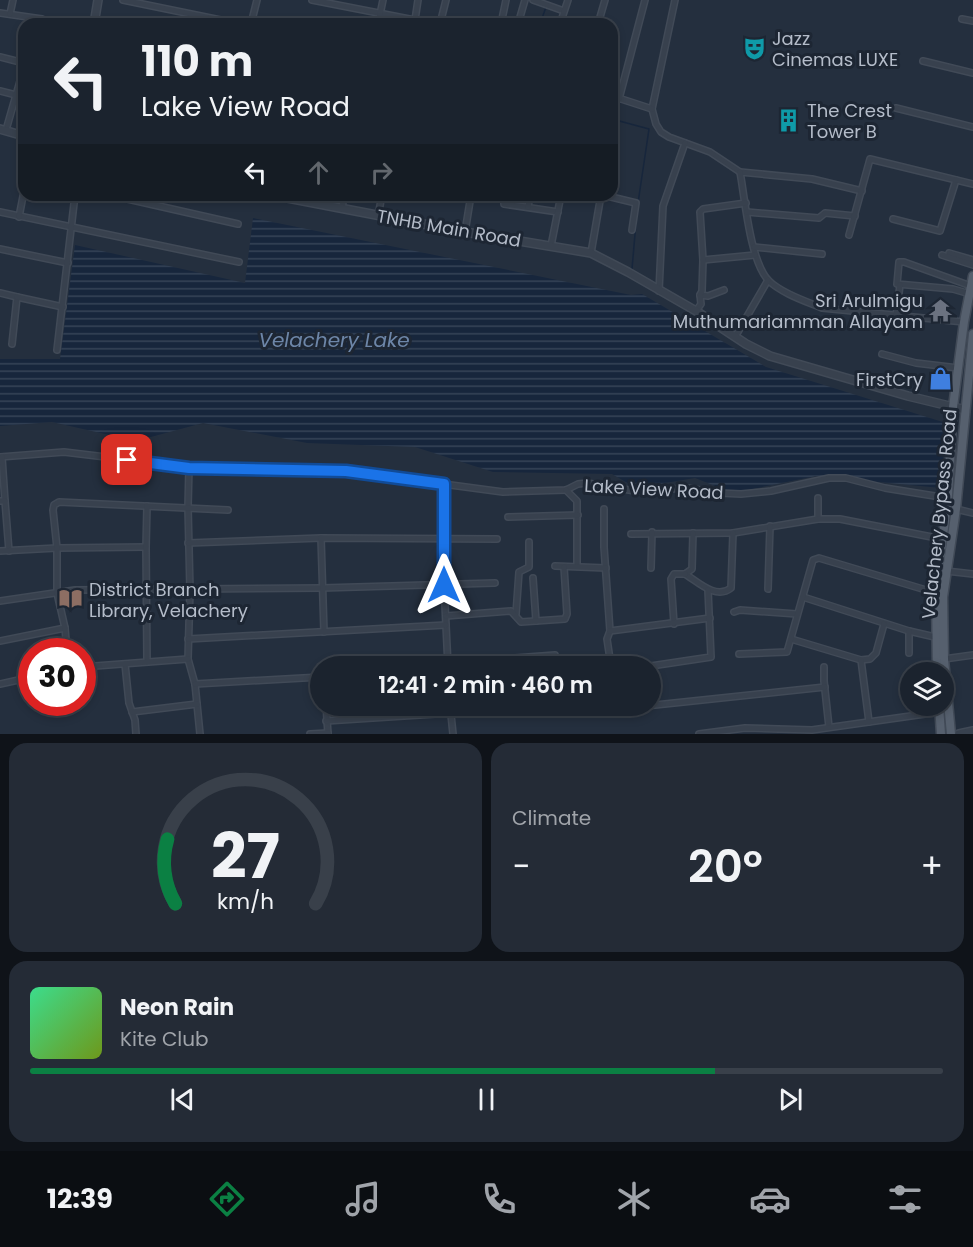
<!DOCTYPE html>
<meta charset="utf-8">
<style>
:root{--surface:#1b232e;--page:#242b36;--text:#f1f3f6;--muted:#a0a4aa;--line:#39404a;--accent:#0b8043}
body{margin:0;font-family:Poppins,sans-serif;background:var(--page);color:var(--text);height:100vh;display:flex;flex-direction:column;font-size:22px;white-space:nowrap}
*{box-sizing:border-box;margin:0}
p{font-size:20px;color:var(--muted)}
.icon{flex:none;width:33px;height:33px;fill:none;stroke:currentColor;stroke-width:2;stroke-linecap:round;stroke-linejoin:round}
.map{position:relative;height:734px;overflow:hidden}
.side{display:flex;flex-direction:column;gap:9px;padding:9px;background:#0f1319;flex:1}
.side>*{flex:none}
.hud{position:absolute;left:18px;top:18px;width:600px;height:183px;border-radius:18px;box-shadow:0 3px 9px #0003,0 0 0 2px var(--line);background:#1b232e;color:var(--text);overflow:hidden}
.tools{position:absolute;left:900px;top:662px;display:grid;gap:12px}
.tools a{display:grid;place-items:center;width:54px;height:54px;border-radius:50%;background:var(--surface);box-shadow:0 3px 9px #0003,0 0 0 2px var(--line);font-size:30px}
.speed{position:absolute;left:18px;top:638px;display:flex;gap:12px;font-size:30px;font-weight:700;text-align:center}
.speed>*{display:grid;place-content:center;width:78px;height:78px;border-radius:50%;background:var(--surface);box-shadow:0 3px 9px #0003,0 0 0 2px var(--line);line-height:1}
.speed .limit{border:9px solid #d22;background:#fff;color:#111}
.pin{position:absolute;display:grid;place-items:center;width:51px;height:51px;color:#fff;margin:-26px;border-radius:12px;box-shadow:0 3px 9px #0006}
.me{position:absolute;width:66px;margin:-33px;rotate:0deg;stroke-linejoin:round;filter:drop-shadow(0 0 4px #0008)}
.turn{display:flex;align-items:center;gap:21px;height:126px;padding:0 24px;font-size:27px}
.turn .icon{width:78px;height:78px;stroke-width:2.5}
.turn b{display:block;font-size:42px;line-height:51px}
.lanes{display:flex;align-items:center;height:57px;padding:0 24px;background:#0003;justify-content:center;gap:30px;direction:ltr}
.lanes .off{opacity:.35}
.big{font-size:45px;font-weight:600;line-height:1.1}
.side .widget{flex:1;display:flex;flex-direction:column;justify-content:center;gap:9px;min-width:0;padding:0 21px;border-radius:18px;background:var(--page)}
.side .dial{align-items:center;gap:0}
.dial svg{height:156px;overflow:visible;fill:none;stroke:var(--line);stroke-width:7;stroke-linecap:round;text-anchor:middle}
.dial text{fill:var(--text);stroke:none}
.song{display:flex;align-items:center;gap:18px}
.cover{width:72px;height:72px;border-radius:9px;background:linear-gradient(135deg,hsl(150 70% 55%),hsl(80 70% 35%))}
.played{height:6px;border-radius:3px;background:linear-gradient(90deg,var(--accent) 75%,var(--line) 75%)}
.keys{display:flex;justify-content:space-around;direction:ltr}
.heat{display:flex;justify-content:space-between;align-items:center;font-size:33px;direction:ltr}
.side .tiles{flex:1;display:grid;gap:9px;grid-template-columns:1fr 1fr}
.widget:last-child{grid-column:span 2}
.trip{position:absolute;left:310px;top:656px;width:351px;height:60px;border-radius:30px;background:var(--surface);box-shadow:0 3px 9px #0003,0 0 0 2px var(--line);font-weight:600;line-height:60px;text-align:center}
.tabs{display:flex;height:96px;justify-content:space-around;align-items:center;background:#0b0e12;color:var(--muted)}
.tabs .icon{width:42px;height:42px}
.tabs .on{color:var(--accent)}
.tabs b{font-size:27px;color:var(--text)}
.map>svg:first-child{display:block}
.water{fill:url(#water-rules)}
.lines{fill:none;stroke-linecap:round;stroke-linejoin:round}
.stream{stroke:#17263c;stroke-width:1.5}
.minor-casing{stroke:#414a57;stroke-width:8}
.tertiary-casing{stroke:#414a57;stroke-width:10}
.primary-casing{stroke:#414a57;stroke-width:11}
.minor{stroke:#38414e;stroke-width:5}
.tertiary{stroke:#38414e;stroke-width:7}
.primary{stroke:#56606e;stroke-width:8}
.route-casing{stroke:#114b97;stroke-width:15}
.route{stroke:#1a73e8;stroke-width:10}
.labels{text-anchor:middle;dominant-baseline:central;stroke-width:6;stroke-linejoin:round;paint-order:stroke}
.poi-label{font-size:18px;fill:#b4bcc9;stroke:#1d2633;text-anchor:start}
.street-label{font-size:18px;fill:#b4bcc9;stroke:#1d2633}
.water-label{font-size:20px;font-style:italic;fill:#6d86a8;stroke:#1d2633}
</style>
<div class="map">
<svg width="973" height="734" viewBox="0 0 973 734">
<defs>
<pattern id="water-rules" width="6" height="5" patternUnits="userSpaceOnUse" patternTransform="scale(1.5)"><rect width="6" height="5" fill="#17263c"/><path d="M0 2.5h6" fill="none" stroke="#364457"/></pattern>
</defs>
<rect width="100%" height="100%" fill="#242f3e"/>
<!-- water -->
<path class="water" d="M253,218L631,295L642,294L766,367L946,423L941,488L816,476L733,493L695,478L636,488L612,474L493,472L415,447L307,443L203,423L136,441L52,422L0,426V359H60L75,245L245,283Z"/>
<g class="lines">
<!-- stream -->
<g class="stream">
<path d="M540,24L546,7"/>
<path d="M612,119L649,129L638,203"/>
<path d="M632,269L637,211"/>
</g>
<defs>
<g id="minor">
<path d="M123,0L240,24"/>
<path d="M312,0L435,24"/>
<path d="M533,0L564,11"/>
<path d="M675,0L652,109L656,124L661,132L669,137L710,152L740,172L812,179L862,191"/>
<path d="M0,13L42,19"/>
<path d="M10,14L13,0"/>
<path d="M962,19L973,21"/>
<path d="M415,20L418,0"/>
<path d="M519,20L529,24"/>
<path d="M65,24V23"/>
<path d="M251,24L257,0"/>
<path d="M378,24L383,0"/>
<path d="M440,24L446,0"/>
<path d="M501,24L506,0"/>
<path d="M518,24L525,0"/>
<path d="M560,24L568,0"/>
<path d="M598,24L605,0"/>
<path d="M0,57L24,63"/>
<path d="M923,61L973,73"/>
<path d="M0,91L24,97"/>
<path d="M612,96L652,109"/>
<path d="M619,99L645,0"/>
<path d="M896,108L973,127"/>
<path d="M6,130L24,67"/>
<path d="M740,172C745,199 750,260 768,280C781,293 805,301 822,308L964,322"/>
<path d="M110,195L238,224"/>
<path d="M430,195H436"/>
<path d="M504,195V204L558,212"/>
<path d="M603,195L636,203L632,230"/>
<path d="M528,207L530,195"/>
<path d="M342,209L344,195"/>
<path d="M0,212L239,262"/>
<path d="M747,212L819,218L825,213L855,216"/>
<path d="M378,216L382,195"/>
<path d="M19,217L24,191"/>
<path d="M893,219L940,231L956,180"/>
<path d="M465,232L471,195"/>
<path d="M849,235L870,159L973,184"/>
<path d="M551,246L561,195"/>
<path d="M754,247L822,254"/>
<path d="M0,249L68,263"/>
<path d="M591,253L601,195"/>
<path d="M949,253L973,260"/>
<path d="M942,255L973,265"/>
<path d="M703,260L755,255"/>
<path d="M659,291L663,206L685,143"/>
<path d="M0,293L17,297L12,344"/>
<path d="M970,294L953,289L897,284L899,262H904L971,286"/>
<path d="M700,295L708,296L724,290"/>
<path d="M17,297L63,307"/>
<path d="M696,311L701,304L700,295L702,291L703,260L700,212L703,209L746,203"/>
<path d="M896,316L900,285"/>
<path d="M735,337L768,280"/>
<path d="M57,350L75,195"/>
<path d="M882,354L916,363L958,368"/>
<path d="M0,457L64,452L189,467L346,471L503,492L566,490L578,484L587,483L635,491L687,488L720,493L741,494L771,491L829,478H846L885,488L947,498"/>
<path d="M2,457L5,501"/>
<path d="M189,467L188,507L190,590L188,659L195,684L200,734"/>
<path d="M444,484V585L448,666"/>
<path d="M566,490L577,501V566"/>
<path d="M0,501H5L9,551"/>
<path d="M604,509V547L610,631L607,639L611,666"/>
<path d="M956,509L973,513"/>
<path d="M508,517L578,515"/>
<path d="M818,519V498"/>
<path d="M631,534L733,533L818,519H840L942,539"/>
<path d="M188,543L321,538"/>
<path d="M0,551L57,548L146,547"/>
<path d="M555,566L606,568"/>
<path d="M651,568L652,532"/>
<path d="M946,571L973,574"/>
<path d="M685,574C698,582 716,600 731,588L733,533"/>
<path d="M685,574L692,569L693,533"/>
<path d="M533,578L536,621"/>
<path d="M768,589L770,526"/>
<path d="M803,597L909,631L935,637"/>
<path d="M0,601L75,590L322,588L495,583"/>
<path d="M734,612L740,610L797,614"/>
<path d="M516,614L519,572L529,567V542"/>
<path d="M446,616L511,611L521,622L565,619L567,614L564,567"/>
<path d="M674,624L671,579L674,574H685"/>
<path d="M610,631L710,618"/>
<path d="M909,631V653"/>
<path d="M324,632L321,538L497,539"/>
<path d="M188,639L446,625"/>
<path d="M791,639L861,660L870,659L876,653L884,624"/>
<path d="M0,641L65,628"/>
<path d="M67,651L65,628L57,593V548L53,510L54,505L59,502L228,510"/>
<path d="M739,654L787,652L813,560L819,558L936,593"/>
<path d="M944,659L973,655"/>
<path d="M861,660L869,722"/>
<path d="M147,662L146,547L147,506"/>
<path d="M448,663L555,655"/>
<path d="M125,664L129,703L135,720L136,734"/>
<path d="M651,666L711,657L708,590"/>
<path d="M82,667L188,659"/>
<path d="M824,667V681L829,727"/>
<path d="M0,684L32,677"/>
<path d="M195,684L321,677"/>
<path d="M73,702V703"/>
<path d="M326,705L328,734"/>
<path d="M450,705L453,734"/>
<path d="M608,710L825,687"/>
<path d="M132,712L197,704"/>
<path d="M326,721L451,713"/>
<path d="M310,734L328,733"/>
<path d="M699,734L745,728L812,730L939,712"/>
</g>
<g id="tertiary">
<path d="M94,24L98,0"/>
<path d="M0,129L24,136"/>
<path d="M272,195L465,232L591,253L628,272L696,311L746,344L770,356L908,396L966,410"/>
<path d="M959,734L973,731"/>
</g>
<g id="primary">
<path d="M937,672L936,593L948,495L953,407L964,322L973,276"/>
<path d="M939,705L941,734"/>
<path d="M951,734L944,659L943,597L956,509L973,334"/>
</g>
</defs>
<!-- minor casing -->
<use href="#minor" class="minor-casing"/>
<!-- tertiary casing -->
<use href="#tertiary" class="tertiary-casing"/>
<!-- primary casing -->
<use href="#primary" class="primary-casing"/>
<!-- minor -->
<use href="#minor" class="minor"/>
<!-- tertiary -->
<use href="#tertiary" class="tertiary"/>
<!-- primary -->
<use href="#primary" class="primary"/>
</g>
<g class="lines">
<defs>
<path id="route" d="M127,460L189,468L346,471L444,484V585"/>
</defs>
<!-- route casing -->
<use href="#route" class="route-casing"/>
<!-- route -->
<use href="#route" class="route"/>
</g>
<!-- icons -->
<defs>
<symbol id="theatre-bare" viewBox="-9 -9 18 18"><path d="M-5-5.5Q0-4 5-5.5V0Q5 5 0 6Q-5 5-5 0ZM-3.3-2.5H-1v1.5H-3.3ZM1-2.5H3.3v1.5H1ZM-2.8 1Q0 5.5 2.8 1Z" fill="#0f9aa8" stroke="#1d2633" stroke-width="2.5" paint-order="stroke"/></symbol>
<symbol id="building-bare" viewBox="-9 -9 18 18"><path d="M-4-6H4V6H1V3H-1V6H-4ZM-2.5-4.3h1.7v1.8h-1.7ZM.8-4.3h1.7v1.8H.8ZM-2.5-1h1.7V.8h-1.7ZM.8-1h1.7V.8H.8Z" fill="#0f9aa8" stroke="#1d2633" stroke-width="2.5" paint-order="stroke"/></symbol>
<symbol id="temple-bare" viewBox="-9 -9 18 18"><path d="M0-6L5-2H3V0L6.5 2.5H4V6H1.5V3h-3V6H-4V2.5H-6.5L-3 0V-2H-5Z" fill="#6b7280" stroke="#1d2633" stroke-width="2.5" paint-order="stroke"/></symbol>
<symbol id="shop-bare" viewBox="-9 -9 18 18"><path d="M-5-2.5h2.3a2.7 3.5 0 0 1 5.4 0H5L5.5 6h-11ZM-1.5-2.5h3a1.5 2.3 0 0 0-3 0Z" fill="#3f7fe0" stroke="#1d2633" stroke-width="2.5" paint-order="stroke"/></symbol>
<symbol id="library-bare" viewBox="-9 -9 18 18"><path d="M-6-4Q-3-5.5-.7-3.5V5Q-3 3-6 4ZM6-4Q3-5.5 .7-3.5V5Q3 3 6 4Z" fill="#8d6e63" stroke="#1d2633" stroke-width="2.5" paint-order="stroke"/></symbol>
</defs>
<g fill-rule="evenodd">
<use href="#theatre-bare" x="738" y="32" width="33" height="33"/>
<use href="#building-bare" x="772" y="104" width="33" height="33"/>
<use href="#temple-bare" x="924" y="294" width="33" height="33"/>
<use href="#shop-bare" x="924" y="362" width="33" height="33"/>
<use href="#library-bare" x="54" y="582" width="33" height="33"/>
</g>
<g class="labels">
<!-- poi labels -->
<g class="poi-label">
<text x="772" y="38">Jazz<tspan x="772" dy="21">Cinemas LUXE</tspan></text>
<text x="807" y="110">The Crest<tspan x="807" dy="21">Tower B</tspan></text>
<text x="923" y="300" text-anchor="end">Sri Arulmigu<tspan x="923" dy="21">Muthumariamman Allayam</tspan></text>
<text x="923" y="379" text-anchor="end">FirstCry</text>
<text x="89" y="589">District Branch<tspan x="89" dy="21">Library, Velachery</tspan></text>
</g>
<!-- street labels -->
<g class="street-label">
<text transform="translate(449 228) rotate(10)">TNHB Main Road</text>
<text transform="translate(654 489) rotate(3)">Lake View Road</text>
<text transform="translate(939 514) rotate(-84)">Velachery Bypass Road</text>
</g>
<!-- water labels -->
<g class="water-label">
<text x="334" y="340">Velachery Lake</text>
</g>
</g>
</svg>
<div class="tools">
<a><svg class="icon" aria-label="layers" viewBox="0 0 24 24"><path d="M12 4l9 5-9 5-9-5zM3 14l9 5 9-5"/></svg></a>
</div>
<div class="speed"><div class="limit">30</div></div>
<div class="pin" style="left:127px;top:460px;background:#d93025"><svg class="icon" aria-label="arrive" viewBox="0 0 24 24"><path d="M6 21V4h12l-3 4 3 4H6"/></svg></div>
<svg class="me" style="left:444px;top:585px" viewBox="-20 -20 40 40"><path d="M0-17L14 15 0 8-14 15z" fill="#1a73e8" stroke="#fff" stroke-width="4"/></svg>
<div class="trip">12:41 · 2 min · 460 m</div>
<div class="hud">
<div class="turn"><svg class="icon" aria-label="left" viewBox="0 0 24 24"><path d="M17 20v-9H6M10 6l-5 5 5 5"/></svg><div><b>110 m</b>Lake View Road</div></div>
<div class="lanes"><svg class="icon" aria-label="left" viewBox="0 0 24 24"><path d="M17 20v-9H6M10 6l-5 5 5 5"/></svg><svg class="icon off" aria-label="ahead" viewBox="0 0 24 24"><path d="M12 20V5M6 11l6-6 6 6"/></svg><svg class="icon off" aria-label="right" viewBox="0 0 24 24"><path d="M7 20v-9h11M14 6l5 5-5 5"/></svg></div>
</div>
</div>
<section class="side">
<div class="tiles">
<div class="widget dial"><svg viewBox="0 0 100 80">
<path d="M14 69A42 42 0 1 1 86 69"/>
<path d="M14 69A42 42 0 0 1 10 36" stroke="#0b8043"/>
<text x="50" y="56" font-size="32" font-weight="700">27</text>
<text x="50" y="72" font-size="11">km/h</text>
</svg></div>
<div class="widget"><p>Climate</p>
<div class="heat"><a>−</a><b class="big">20°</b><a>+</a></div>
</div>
<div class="widget">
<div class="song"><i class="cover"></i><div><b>Neon Rain</b><p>Kite Club</p></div></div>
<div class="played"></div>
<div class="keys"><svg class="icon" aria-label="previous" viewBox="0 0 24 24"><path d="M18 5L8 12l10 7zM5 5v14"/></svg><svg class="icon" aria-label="pause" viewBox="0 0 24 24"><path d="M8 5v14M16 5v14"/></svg><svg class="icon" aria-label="next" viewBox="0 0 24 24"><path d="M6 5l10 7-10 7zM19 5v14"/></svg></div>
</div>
</div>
</section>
<nav class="tabs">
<b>12:39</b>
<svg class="icon on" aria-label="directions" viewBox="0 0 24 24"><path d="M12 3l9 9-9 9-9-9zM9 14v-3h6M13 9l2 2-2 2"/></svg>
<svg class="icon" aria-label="music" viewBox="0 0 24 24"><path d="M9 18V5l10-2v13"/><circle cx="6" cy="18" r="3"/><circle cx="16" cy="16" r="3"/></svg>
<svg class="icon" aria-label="phone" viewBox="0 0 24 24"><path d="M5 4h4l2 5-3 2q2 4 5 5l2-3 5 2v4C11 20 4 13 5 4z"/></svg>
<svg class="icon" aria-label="climate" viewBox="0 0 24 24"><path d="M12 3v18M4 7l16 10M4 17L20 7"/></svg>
<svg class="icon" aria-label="car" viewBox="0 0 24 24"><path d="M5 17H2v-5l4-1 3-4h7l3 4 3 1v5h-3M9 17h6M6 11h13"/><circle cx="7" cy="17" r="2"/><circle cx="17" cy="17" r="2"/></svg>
<svg class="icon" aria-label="filters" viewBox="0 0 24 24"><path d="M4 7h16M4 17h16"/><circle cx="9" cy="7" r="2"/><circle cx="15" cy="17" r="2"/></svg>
</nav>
